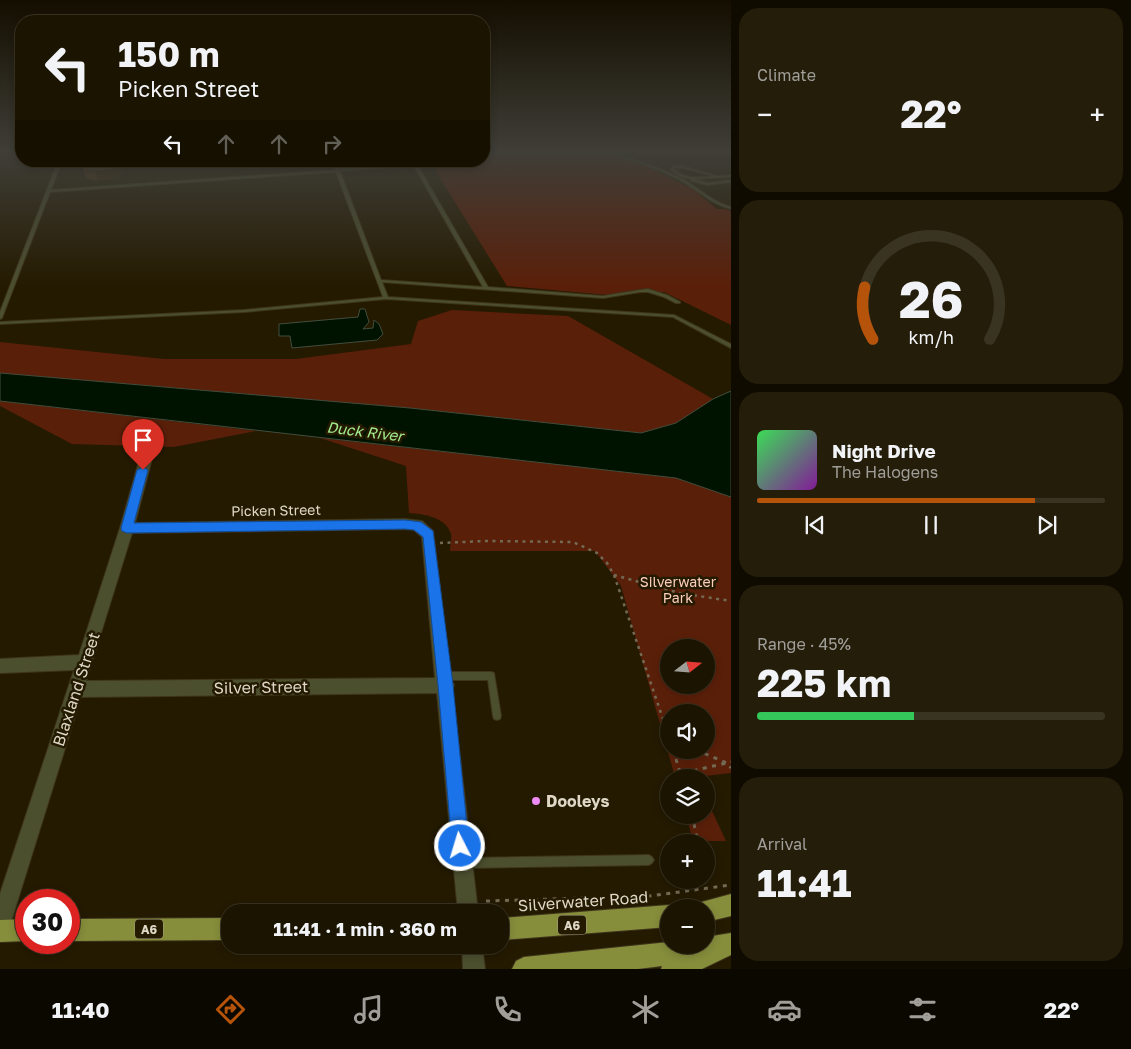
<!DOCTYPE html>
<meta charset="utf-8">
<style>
:root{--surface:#1b1400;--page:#241d0a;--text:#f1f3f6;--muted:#a09e99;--line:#393322;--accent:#b45309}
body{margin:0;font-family:"Golos Text",sans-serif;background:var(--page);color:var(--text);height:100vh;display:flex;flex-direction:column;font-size:19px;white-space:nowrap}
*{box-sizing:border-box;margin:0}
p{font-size:16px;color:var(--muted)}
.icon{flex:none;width:28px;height:28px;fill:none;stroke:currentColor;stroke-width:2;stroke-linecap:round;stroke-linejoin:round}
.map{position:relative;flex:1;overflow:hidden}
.panel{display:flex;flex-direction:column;gap:8px;padding:8px;background:#0f0b00;width:400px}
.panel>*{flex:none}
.top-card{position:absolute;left:15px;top:15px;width:475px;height:152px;border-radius:20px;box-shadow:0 2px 8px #0003,0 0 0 1px var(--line);background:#1b1400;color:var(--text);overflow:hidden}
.needle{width:32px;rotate:73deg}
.tools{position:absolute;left:660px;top:639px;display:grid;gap:10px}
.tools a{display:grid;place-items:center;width:55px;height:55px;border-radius:50%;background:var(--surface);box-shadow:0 2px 8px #0003,0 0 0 1px var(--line);font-size:25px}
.speed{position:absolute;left:15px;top:889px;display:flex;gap:10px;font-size:25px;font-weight:700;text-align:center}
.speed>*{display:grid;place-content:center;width:65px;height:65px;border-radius:50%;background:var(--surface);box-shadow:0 2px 8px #0003,0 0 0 1px var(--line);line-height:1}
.speed .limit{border:8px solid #d22;background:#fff;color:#111}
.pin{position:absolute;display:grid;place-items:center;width:42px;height:42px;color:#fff;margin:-51px -21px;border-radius:50% 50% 50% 0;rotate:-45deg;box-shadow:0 0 5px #0007}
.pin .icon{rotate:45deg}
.me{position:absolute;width:55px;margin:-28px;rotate:355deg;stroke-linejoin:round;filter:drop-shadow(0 0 4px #0008)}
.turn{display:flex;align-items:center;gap:18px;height:105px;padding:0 20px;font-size:22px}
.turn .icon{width:65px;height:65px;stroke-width:2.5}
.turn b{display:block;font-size:35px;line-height:42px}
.lanes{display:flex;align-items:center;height:48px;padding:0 20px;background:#0003;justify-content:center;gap:25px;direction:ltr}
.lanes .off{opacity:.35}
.big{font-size:38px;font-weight:700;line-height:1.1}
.panel .tile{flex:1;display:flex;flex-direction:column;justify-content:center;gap:8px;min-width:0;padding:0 18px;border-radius:20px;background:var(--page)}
.panel .dial{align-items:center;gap:0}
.dial svg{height:130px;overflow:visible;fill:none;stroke:var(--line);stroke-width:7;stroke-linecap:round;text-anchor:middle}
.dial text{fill:var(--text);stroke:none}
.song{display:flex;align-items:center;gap:15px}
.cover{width:60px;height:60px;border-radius:8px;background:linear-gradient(135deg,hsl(130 70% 55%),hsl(290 70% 35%))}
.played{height:5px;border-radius:2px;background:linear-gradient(90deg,var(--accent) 80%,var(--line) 80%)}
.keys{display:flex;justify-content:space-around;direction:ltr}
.heat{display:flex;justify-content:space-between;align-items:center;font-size:28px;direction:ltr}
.charge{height:8px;border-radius:4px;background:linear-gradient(90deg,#34c759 45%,var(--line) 0)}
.trip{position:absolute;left:221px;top:904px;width:288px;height:50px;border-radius:20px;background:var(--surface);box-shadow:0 2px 8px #0003,0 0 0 1px var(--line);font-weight:700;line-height:50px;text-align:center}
.tab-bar{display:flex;height:80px;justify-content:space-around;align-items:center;background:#0b0800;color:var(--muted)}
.tab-bar .icon{width:35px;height:35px}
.tab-bar .on{color:var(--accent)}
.tab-bar b{font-size:22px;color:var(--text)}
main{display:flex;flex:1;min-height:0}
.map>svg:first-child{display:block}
.green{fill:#5a1f09;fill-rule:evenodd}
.water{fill:#001200;stroke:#434d3c}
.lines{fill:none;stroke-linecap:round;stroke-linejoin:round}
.service-casing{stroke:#3e351c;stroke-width:2}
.minor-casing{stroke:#3e351c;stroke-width:2}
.trunk-casing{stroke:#3e351c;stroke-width:2}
.path-far1{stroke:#736a54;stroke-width:2.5;stroke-dasharray:3 4.5;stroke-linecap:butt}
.path{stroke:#736a54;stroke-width:3;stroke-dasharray:4 5.5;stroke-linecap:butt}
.service{fill:#4c4f2e;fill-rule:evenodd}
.minor{fill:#4c4f2e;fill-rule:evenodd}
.trunk{fill:#868e3c;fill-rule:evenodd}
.wall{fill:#50320e}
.shaded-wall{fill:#382100}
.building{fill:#5f4322;stroke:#735b3c}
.route{fill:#1a73e8;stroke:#114b97}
.poi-dot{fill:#ef8bf7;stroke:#241a00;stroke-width:2}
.labels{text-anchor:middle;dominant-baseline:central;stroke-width:5;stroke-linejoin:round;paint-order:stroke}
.shield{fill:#241a00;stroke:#a79f8b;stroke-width:1}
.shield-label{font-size:12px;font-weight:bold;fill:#dfd8c7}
.street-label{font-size:14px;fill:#dfd8c7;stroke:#241a00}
.park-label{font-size:14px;fill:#fdcebf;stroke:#241a00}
.water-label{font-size:15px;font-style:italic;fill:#a3ec8e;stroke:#241a00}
.near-street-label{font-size:16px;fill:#dfd8c7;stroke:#241a00}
.near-poi-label{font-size:16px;font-weight:bold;fill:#dfd8c7;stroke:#241a00;text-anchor:start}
</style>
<main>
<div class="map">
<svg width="731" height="969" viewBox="0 0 731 969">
<rect width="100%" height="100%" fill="#241a00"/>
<!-- green -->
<g class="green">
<path d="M498,151H619L616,156L645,166L691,188L717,209H726L731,212V325L664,292L607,295L507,286L435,170L445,165L484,161V159L494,155Z"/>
<path d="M452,310L568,316L713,399L676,423L641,433L410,408L0,373V342L164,359H296L411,344L418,321Z"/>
<path d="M0,401L256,431L174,447L72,444L0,406Z"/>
<path d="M320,438L676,478L731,497V773L697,777H675L621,586L595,551H450C450,546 452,539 451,534C446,517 424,514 409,513L406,466ZM669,648H706V685H669ZM669,712H706V750H669Z"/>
<path d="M706,798L726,841H693L686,815H706Z"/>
</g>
<!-- water -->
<g class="water">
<path d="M360,309H365L369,322L363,329L373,328L374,320L379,324L383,334L377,340L292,348L290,336H279V324L358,317Z"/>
<path d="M0,373L410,408L641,433L676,423L713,399L731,391V497L676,478L0,401Z"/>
</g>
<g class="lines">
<defs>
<g id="service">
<path d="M484,151H487V155L484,156Z"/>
<path d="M624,151H628L623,156C643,162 664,169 683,179C699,188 712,202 731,207V209C712,204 699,192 683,182C663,171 641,164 620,157V155Z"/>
<path d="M58,161H62L51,190L336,170L332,161H336L339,169L453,161H473L418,166L488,287L603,296L640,290L648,289L667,295L680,302V303H676L664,297L648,292H640L603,298L382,282L388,297L674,315L731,344V348L673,317L386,299L244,312L0,324V322L244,310L383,297L336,172L50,192L2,318L0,319V312ZM414,166L483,287L381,280L340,171Z"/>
<path d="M673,166H683L717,176L731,175V177L694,179L708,183L730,180L731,182L708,185L691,181V179C682,178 676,175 670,169ZM675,168H683L713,176C699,178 685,179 674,169Z"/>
<path d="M445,672H491L494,673L501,716L500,719L497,720L494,719L493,716L488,680H445L442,679L441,676L442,673Z"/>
<path d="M649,855L652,857L654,860L652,863L649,865L465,868L462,866L460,863L462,860L465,858Z"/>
</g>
<g id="minor">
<path d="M148,447L154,451L135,523L405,519L422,521L433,531L451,680L454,685L452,689L478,912H458L437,693L81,697L10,925L7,932L0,935V894L74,670L0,673V659L79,655L120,528L142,451ZM405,529L414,530L422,537L435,678L86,681L132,533Z"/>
<path d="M462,945H482L485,969H463Z"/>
</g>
<g id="trunk">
<path d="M731,894V916L706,922V908H696L698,903Z"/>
<path d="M669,905L675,908H669V927L500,940V918Z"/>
<path d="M230,918V940L69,941V919Z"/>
<path d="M26,919V941L0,942V920Z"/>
<path d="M731,933V955L702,969H661L662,966L638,969H512L516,961L524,957L669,942V945H706V937Z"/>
</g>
</defs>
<!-- service casing -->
<use href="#service" class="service-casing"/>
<!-- minor casing -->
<use href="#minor" class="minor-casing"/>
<!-- trunk casing -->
<use href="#trunk" class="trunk-casing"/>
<!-- path-far1 -->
<g class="path-far1">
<path d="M440,543L486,541L573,542L597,553L607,563L614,575L664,722"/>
<path d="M614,575L679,593L731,601"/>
</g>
<!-- path -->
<g class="path">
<path d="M664,721L669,735"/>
<path d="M673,750L682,778"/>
<path d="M696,750L727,763L731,768"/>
<path d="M687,778L696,770L731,762"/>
<path d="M692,815L698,842"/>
<path d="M704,880L705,890"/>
<path d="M486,901L649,896L731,885"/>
</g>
<!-- service -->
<use href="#service" class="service"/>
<!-- minor -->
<use href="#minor" class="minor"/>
<!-- trunk -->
<use href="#trunk" class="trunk"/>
</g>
<!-- wall -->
<path class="wall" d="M122,161L125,172L116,179L98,181L88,179L85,176L82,165Z"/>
<!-- shaded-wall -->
<path class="shaded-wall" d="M122,161L125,172L116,179L98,181L95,170Z"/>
<!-- building -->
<path class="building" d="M85,161H122L113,168L95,170L84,168L82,165Z"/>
<!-- sky -->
<linearGradient id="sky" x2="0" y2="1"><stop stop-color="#140e00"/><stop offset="0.53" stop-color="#3f3e37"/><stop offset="1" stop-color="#3f3e37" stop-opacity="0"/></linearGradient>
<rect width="731" height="287" fill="url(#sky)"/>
<!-- route -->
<path class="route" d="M143,467L148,470L134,523L405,520L421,522L433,531L453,685L469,846L466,852L460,855L454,852L452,846L438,685L423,537L414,530L405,529L127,533L122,531L121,528L137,470Z"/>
<!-- markers -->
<circle class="poi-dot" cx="536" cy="801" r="5"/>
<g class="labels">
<!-- shield labels -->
<g class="shield">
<rect x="558" y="915.5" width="28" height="19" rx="4"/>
<rect x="135" y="919.5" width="28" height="19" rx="4"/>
</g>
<g class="shield-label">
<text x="572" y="925">A6</text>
<text x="149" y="929">A6</text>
</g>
<!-- street labels -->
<g class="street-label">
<text transform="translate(276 510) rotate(-1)">Picken Street</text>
</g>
<!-- park labels -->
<g class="park-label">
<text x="678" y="581">Silverwater<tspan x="678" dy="16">Park</tspan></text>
</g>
<!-- water labels -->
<g class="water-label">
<text transform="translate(365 431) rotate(7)">Duck River</text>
</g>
<!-- near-street labels -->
<g class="near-street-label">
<text transform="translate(261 687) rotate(-1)">Silver Street</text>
<text transform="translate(76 689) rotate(-72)">Blaxland Street</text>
<text transform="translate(583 901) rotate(-4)">Silverwater Road</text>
</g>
<!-- near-poi labels -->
<g class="near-poi-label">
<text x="546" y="801">Dooleys</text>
</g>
</g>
</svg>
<div class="tools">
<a><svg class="needle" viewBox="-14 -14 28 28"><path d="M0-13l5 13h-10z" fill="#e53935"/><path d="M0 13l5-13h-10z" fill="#a09e99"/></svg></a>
<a><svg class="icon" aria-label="sound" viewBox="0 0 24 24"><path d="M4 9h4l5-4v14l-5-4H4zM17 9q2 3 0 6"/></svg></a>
<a><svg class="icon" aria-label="layers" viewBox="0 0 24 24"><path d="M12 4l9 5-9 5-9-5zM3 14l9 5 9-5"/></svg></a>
<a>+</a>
<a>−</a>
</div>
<div class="speed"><div class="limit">30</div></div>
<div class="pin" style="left:143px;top:470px;background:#d93025"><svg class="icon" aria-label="arrive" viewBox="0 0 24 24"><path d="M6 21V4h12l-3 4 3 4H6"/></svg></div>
<svg class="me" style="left:460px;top:846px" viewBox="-20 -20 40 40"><circle r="17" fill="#1a73e8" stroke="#fff" stroke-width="3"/><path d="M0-11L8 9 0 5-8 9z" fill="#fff"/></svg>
<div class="trip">11:41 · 1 min · 360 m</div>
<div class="top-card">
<div class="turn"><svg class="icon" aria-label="left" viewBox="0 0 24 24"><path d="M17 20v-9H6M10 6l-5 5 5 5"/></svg><div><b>150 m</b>Picken Street</div></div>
<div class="lanes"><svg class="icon" aria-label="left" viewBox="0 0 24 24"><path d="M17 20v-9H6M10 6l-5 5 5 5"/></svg><svg class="icon off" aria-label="ahead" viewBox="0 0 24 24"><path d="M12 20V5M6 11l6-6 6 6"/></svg><svg class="icon off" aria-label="ahead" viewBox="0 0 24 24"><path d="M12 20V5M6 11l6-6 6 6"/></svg><svg class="icon off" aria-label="right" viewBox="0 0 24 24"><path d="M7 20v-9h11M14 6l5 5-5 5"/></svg></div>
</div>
</div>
<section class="panel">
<div class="tile"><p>Climate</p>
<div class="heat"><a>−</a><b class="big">22°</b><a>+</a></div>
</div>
<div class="tile dial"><svg viewBox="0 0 100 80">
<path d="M14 69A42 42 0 1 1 86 69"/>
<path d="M14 69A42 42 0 0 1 9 37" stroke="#b45309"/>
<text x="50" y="56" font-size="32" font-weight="700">26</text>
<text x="50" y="72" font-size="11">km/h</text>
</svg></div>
<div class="tile">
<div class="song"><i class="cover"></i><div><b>Night Drive</b><p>The Halogens</p></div></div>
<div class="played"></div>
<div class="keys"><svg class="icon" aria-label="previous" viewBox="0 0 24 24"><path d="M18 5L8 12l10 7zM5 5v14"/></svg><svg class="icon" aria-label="pause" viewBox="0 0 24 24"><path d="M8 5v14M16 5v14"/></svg><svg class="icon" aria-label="next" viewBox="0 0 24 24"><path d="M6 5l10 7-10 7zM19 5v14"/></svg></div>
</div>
<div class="tile"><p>Range · 45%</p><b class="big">225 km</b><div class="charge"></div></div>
<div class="tile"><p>Arrival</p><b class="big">11:41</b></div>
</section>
</main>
<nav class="tab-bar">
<b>11:40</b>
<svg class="icon on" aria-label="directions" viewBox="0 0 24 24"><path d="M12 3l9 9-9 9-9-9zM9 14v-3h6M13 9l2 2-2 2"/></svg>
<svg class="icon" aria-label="music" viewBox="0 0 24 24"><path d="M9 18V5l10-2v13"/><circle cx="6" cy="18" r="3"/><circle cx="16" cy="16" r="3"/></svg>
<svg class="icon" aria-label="phone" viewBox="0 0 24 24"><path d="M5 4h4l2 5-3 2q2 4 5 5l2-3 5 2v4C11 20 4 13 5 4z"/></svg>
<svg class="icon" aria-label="climate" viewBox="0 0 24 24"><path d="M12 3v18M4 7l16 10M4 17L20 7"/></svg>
<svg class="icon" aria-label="car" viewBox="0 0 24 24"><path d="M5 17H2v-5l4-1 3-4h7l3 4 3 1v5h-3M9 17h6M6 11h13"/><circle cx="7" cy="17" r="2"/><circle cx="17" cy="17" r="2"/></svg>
<svg class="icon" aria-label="filters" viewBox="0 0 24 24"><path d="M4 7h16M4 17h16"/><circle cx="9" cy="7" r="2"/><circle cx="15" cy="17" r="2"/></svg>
<b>22°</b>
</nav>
